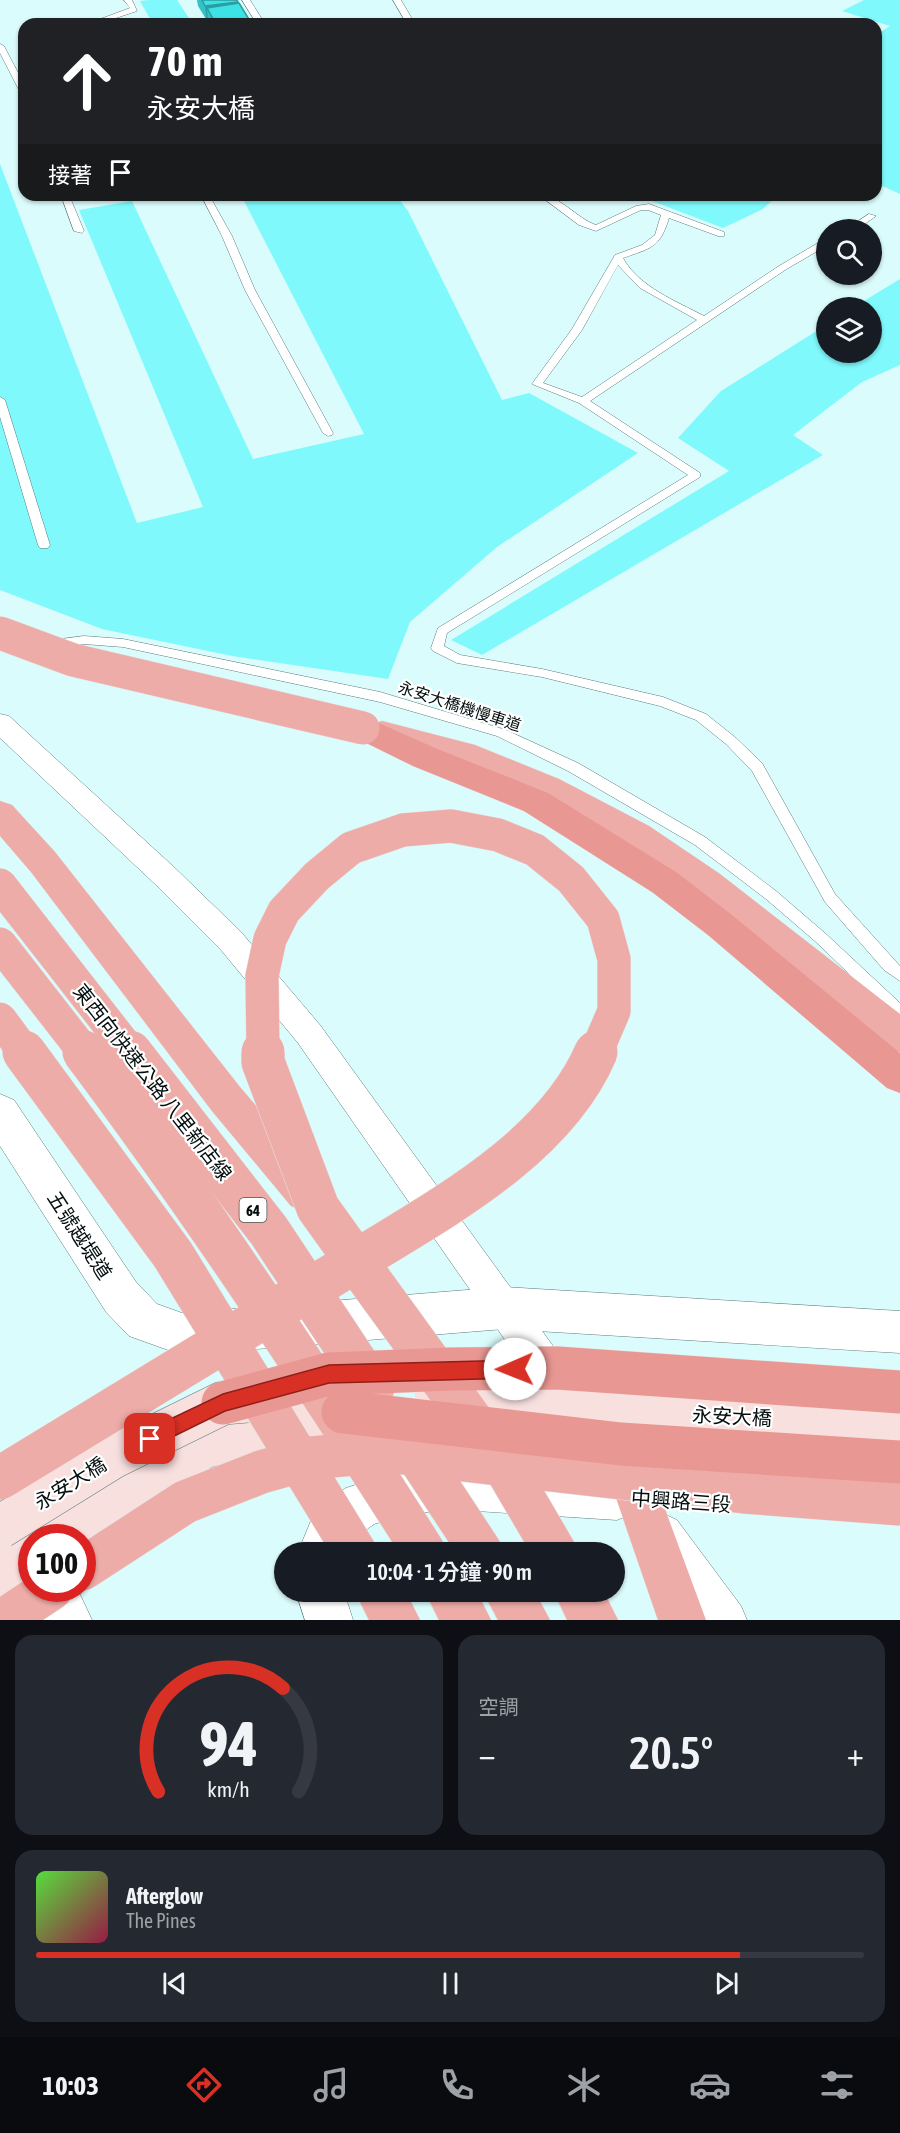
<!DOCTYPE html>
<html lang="zh-TW">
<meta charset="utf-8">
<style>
:root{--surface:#171b24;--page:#242831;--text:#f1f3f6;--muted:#9ea1a6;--line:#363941;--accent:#d93025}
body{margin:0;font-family:"Asap Condensed","Noto Sans TC",sans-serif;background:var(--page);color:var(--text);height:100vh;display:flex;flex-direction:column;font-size:22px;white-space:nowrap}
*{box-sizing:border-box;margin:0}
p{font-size:20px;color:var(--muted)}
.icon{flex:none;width:33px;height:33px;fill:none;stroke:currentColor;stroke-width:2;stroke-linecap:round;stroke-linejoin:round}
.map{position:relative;height:1620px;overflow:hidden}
.side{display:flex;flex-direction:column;gap:15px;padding:15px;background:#0d0f14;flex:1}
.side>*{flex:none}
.guide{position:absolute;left:18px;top:18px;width:864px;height:183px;border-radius:18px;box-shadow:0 2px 4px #0004;background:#202124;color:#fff;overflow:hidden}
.fabs{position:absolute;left:816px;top:219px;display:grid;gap:12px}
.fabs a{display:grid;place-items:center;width:66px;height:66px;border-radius:50%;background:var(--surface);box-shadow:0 2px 4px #0004;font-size:30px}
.speed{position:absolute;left:18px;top:1524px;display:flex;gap:12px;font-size:30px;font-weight:700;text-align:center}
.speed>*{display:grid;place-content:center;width:78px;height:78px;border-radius:50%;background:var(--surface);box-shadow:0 2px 4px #0004;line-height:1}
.speed .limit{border:9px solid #d22;background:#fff;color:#111}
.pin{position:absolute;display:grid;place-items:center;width:51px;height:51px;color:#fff;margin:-26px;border-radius:12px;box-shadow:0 3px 9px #0006}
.me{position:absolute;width:66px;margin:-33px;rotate:269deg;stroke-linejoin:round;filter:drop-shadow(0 0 4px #0008)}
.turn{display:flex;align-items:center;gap:21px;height:126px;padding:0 30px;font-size:27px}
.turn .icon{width:78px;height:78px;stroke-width:2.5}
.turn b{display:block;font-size:42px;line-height:51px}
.then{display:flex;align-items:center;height:57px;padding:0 30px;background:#0003;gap:12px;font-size:22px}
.big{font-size:45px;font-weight:600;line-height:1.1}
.side .card{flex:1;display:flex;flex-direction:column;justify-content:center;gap:9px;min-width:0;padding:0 21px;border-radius:18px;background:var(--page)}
.side .dial{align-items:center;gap:0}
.dial svg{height:156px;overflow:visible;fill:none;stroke:var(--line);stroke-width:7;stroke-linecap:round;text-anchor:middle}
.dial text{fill:var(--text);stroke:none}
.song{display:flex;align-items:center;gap:18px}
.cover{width:72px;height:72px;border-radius:9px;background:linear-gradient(135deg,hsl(110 70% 55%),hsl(340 70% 35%))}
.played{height:6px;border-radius:3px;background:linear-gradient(90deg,var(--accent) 85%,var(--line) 85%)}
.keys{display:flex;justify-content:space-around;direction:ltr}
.heat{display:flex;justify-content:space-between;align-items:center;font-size:33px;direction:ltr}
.side .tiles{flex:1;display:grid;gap:15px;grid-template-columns:1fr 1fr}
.card:last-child{grid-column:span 2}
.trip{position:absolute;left:274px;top:1542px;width:351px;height:60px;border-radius:30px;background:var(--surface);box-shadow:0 2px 4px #0004;font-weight:600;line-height:60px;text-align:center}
.tab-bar{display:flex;height:96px;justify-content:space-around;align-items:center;background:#090b0e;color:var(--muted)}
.tab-bar .icon{width:42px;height:42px}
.tab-bar .active{color:var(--accent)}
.tab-bar b{font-size:27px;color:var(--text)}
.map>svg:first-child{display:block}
.green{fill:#7ff9fc}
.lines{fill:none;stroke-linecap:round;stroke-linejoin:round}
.service-casing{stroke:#5d7b7c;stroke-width:1}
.minor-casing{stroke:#5d7b7c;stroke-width:1}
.tertiary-casing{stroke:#5d7b7c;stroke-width:1}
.secondary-casing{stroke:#5d7b7c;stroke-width:1}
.trunk-casing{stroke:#e1e2e2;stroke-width:1}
.motorway-casing{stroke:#e1e2e2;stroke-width:1}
.service{fill:#fff;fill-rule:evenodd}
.minor{fill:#fff;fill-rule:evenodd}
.tertiary{fill:#fff;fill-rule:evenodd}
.secondary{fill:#f8e0df;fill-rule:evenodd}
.trunk{fill:#eeaca8;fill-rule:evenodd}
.motorway{fill:#e99793;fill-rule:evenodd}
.secondary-bridge-casing{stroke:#5d7b7c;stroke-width:44;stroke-linecap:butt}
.trunk-bridge-far1-casing{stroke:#e1e2e2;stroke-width:34;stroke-linecap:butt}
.trunk-bridge-casing{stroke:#e1e2e2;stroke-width:44;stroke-linecap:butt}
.motorway-bridge-casing{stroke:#e1e2e2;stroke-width:44;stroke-linecap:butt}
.secondary-bridge{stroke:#f8e0df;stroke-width:43}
.trunk-bridge-far1{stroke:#eeaca8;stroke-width:33}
.trunk-bridge{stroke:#eeaca8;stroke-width:43}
.motorway-bridge{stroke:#e99793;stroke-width:43}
.wall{fill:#34c2c6}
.shaded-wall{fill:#2b9ea1}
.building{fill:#3de2e6;stroke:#2b9ea1;stroke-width:1.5}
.route{fill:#d93025;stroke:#8d1f18;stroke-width:1.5}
.labels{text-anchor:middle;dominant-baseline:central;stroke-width:4.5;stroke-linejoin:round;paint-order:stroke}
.shield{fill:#fff;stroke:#4f5656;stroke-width:1.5}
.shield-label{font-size:15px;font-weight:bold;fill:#040e0e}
.street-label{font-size:16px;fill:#040e0e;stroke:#fff}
.near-street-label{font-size:20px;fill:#040e0e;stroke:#fff}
</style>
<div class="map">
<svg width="900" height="1620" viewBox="0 0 900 1620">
<rect width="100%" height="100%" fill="#dbfcfc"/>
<!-- green -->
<g class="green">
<path d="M149,0H177L193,24H153L140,1Z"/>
<path d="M864,0H900V194L876,183V35L890,26L842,11Z"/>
<path d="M0,164L137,523L203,507L79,210L132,201L253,459L364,434L241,195H396L408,211L502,400L529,393L638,453L497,547L410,622L388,679L232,656L102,629L0,590Z"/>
<path d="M666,195H778L763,209L723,228L652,201Z"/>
<path d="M900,279V365L862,382L793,435L823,455L482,655L451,640L729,471L678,438L721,391L826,325V352H872V308L854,307Z"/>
</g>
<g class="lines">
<defs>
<g id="service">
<path d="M124,0H132L137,11L98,24H87L130,8Z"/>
<path d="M242,0H250L265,24H257Z"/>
<path d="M393,0H401L415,24H407Z"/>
<path d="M481,21L484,24H474Z"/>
<path d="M0,44L4,46L24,84V94L20,92L0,53Z"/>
<path d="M61,195H69L84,231L82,233L74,231Z"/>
<path d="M201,195H209L232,236L255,290L333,433L332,435L328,436L323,433L245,290L222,236Z"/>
<path d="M539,195C560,195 576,218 596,225L636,206L649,204L724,232V236H718L669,218C660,248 651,248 623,258C639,287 676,301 704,316L779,266L823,240L826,239V246L785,270L590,401L700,473V477L447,633L444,646L460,655L542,669L663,697L706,714L736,738L762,763L835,894L900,966V981L884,970L825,902L752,771L726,744L696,720L660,706L542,677L457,663L433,651L431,648L438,628L688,475L579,403L532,384L572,329L615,255L642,245L655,235L661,215L648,210H641L596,231L579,225ZM618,265L640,288L697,320L582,397L543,383L582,330Z"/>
<path d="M869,214L876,216L856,230H845Z"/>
<path d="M0,397L5,400L50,545L48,548H40L38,545L0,417Z"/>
<path d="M84,636L123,639L380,692L506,730L578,763L705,837L776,891L826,934L900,1003V1020L895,1018L816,942L766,899L695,845L568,771L497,736L380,702L123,647L84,644L54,648L48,644L54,640Z"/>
</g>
<g id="minor">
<path d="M0,714L9,716L175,868L241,932L320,1025L566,1364L571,1377L566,1390L553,1395L540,1390L298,1043L221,950L155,884L0,738Z"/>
<path d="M664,1514L677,1520L741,1606L747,1620H703L651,1546L645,1533L651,1520Z"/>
</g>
<g id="tertiary">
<path d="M0,1094L14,1100L136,1282L157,1304L182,1313L504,1287L900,1311V1353L504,1329L182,1355L129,1336L106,1312L0,1146Z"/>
<path d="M461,1464L617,1474L633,1481L640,1497L633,1513L617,1520L461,1510L410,1513L374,1524L348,1543L344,1552H298L315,1511L346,1488L410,1467Z"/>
<path d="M32,1577V1588H77L92,1620H42L27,1588Z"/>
<path d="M296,1592H344L353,1620H305Z"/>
</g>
<path id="secondary" d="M358,1389L374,1395L380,1411L374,1427L358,1433L343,1434L212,1467L82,1549V1538H32V1582L0,1599V1547L32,1530L36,1532L40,1521L187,1431L203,1424L343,1390Z"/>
<g id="trunk">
<path d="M382,721L475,745L559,779L649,826L720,874L900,1014V1052L887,1048L696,894L625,844L535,797L457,763L371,741L366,733L371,725Z"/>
<path d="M0,801L12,805L55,852L240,1087L319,1180L325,1193L319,1206L305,1212L291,1206L212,1111L31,872L0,836Z"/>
<path d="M639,1475L655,1482L706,1620H658L616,1498L623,1482Z"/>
<path d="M355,1592H406L420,1620H369Z"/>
<path d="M425,1592H477L491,1620H439Z"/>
<path d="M483,1592H535L550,1620H498Z"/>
<path d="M554,1592H604L618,1620H567Z"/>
</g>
<path id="motorway" d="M363,716L435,748L548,793L676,872L732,915L900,1053V1093L887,1088L708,935L652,892L524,811L413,766L352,736L347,728L352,720Z"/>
</defs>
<!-- service casing -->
<use href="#service" class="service-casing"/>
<!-- minor casing -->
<use href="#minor" class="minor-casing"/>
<!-- tertiary casing -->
<use href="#tertiary" class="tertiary-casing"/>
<!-- secondary casing -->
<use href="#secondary" class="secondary-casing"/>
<!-- trunk casing -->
<use href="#trunk" class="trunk-casing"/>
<!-- motorway casing -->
<use href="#motorway" class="motorway-casing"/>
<!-- service -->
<use href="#service" class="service"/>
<!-- minor -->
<use href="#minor" class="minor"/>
<!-- tertiary -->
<use href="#tertiary" class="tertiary"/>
<!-- secondary -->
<use href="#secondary" class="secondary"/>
<!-- trunk -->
<use href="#trunk" class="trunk"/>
<!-- motorway -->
<use href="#motorway" class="motorway"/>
<defs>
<g id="secondary-bridge">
<path d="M436,1392L564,1402L600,1409L900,1424"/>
<path d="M0,1527L113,1457L223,1403L247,1401"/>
</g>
<g id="trunk-bridge-far1">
<path d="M0,633L73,660L363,728"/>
<path d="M0,885L131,1053"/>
<path d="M0,944L85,1053"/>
<path d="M0,1019L25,1053"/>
<path d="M263,1053L262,976L270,939L284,911L317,876L351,848L403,830L451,826L498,835L535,850L571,879L603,919L614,959V1011L596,1053"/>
</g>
<g id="trunk-bridge">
<path d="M24,1052L173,1255L355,1552"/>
<path d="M84,1052C205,1213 316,1381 424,1552"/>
<path d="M130,1052L269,1231L373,1388"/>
<path d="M263,1052V1062L318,1208L356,1261"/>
<path d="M356,1261L504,1465L555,1552"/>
<path d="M356,1261C442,1208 555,1148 596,1052"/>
<path d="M408,1441L481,1552"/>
<path d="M0,1478L356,1261"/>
<path d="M82,1569L185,1502L261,1472L311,1458L385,1451L744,1492L900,1504"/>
<path d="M4,1620L52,1588"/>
</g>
<g id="motorway-bridge">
<path d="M223,1403L329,1374L451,1369L557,1368L900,1392"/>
<path d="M343,1412L621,1444L900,1462"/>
</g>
</defs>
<!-- secondary-bridge casing -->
<use href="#secondary-bridge" class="secondary-bridge-casing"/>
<!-- trunk-bridge-far1 casing -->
<use href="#trunk-bridge-far1" class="trunk-bridge-far1-casing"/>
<!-- trunk-bridge casing -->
<use href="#trunk-bridge" class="trunk-bridge-casing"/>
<!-- motorway-bridge casing -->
<use href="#motorway-bridge" class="motorway-bridge-casing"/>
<!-- secondary-bridge -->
<use href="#secondary-bridge" class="secondary-bridge"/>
<!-- trunk-bridge-far1 -->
<use href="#trunk-bridge-far1" class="trunk-bridge-far1"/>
<!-- trunk-bridge -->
<use href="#trunk-bridge" class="trunk-bridge"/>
<!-- motorway-bridge -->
<use href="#motorway-bridge" class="motorway-bridge"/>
</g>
<!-- wall -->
<path class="wall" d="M197,0H237L238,4L250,21V24H209L198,6Z"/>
<!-- shaded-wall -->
<g class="shaded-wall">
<path d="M238,2L240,18L207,8L208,23H207L205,6Z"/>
<path d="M250,21V24H225Z"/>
</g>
<!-- building -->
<g class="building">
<path d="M202,0H237L238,2L205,6Z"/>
<path d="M239,3L250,21L225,24H216L207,8Z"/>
</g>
<!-- route -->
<path class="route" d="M515,1360L521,1362L524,1369L521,1375L515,1378L329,1383L225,1411L150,1448L143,1445L140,1439L143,1432L223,1394L329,1365Z"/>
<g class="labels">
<!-- shield labels -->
<rect class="shield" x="239.5" y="1198" width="27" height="24" rx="4.5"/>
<g class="shield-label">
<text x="253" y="1210">64</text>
</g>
<!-- street labels -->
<g class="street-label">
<text transform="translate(460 706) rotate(18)">永安大橋機慢車道</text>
</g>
<!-- near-street labels -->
<g class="near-street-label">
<text transform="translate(153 1082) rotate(52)">東西向快速公路 八里新店線</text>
<text transform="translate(80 1235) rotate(57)">五號越堤道</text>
<text transform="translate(732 1416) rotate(3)">永安大橋</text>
<text transform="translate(70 1483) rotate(-32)">永安大橋</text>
<text transform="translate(681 1501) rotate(4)">中興路三段</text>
</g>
</g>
</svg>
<div class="fabs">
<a><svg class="icon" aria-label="search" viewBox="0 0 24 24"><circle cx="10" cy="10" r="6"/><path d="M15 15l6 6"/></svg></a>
<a><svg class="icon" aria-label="layers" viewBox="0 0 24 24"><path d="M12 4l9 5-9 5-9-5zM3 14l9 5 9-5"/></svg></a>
</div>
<div class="speed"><div class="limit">100</div></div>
<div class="pin" style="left:150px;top:1439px;background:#d93025"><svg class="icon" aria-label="arrive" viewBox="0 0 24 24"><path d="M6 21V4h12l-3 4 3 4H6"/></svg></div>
<svg class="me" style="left:515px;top:1369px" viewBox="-20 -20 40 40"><circle r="19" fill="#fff"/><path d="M0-13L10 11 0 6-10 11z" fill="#d93025"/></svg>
<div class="trip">10:04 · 1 分鐘 · 90 m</div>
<div class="guide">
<div class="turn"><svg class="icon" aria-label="ahead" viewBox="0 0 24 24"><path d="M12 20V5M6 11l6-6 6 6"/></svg><div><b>70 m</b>永安大橋</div></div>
<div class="then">接著<svg class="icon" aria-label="arrive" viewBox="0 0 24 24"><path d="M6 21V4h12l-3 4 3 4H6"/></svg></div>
</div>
</div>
<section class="side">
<div class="tiles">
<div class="card dial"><svg viewBox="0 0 100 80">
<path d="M14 69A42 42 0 1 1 86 69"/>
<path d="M14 69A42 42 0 0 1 78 16" stroke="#d93025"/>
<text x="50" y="56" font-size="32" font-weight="700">94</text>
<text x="50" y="72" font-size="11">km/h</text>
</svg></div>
<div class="card"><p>空調</p>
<div class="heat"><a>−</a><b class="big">20.5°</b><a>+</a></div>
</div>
<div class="card">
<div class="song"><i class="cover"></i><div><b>Afterglow</b><p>The Pines</p></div></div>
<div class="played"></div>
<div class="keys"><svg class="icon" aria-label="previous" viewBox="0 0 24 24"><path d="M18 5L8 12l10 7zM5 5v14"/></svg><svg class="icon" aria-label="pause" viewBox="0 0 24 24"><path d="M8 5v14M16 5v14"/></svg><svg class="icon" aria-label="next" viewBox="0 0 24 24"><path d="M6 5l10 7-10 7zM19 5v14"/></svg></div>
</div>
</div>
</section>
<nav class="tab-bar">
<b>10:03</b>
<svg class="icon active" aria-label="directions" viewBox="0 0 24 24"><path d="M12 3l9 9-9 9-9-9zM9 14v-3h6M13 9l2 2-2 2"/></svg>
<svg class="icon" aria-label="music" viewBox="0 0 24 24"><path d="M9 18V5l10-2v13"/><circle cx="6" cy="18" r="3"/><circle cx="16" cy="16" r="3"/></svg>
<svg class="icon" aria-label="phone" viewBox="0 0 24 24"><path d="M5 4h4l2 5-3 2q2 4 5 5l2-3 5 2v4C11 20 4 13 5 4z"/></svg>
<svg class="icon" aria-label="climate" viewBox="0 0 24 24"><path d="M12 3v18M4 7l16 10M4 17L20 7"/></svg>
<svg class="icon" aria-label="car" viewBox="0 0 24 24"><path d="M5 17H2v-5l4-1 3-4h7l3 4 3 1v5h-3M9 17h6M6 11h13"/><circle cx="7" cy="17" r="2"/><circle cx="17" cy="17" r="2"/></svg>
<svg class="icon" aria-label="filters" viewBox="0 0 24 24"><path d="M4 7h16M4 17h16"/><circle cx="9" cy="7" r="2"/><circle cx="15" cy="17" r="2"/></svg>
</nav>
